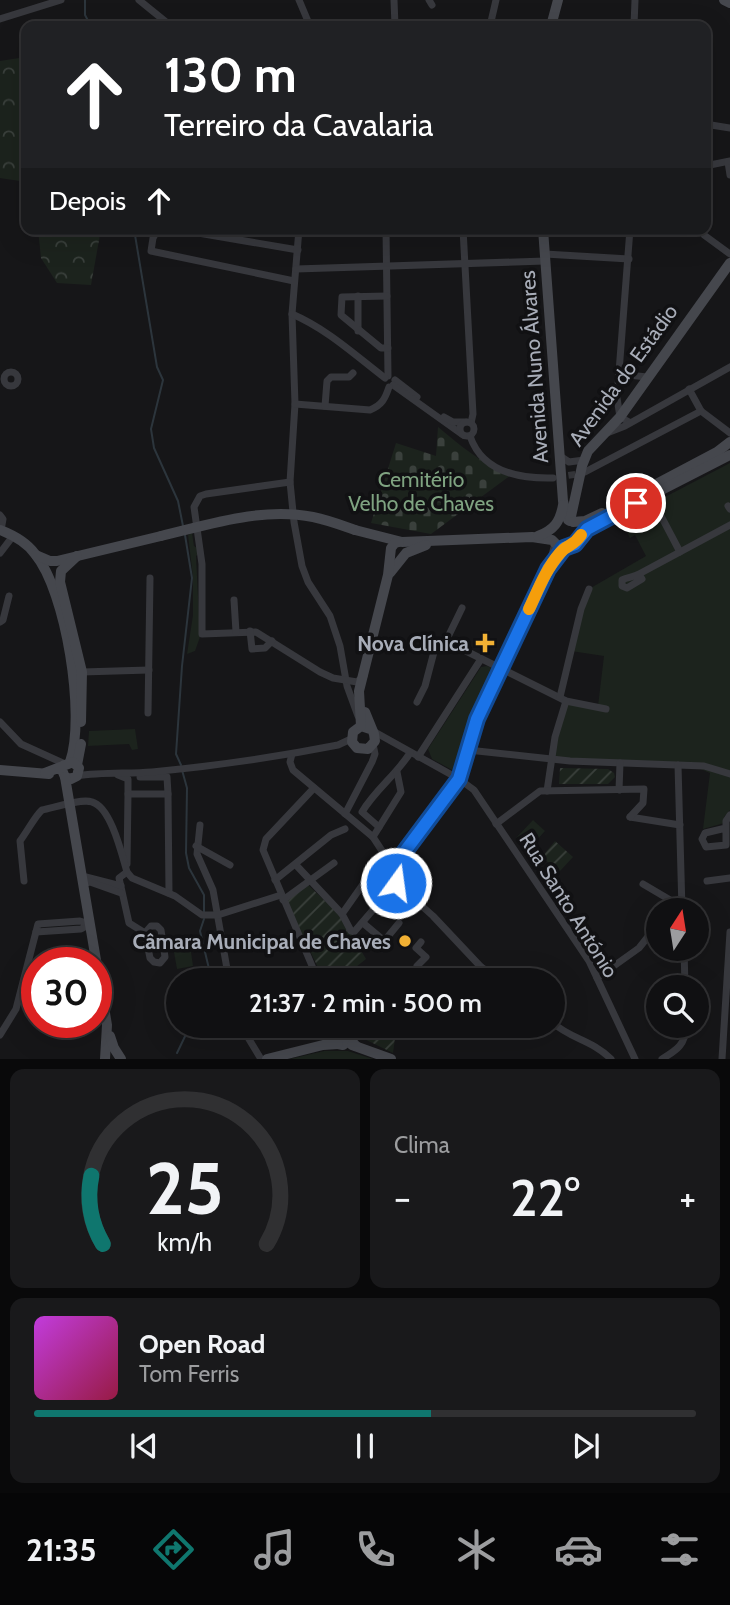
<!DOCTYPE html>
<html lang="pt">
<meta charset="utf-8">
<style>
:root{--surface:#101012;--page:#19191b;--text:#f1f3f6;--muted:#9c9d9f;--line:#303032;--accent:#0f766e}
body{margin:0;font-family:Cabin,sans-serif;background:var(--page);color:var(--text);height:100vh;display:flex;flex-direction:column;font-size:26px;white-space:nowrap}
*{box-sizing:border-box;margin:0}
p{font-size:23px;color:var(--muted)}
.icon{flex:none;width:38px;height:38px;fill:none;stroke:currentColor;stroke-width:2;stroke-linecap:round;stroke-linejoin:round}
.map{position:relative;height:1059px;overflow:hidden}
.details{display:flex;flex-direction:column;gap:10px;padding:10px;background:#09090a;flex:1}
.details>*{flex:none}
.banner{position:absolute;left:21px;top:21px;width:690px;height:214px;border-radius:14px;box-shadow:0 7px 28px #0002,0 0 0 2px var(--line);background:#202124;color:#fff;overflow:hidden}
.needle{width:46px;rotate:12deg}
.buttons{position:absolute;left:646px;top:898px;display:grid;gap:14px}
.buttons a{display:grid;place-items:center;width:63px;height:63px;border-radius:50%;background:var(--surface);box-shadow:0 7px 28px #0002,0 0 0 2px var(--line);font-size:35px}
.speed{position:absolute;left:21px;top:947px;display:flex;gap:14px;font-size:35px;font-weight:700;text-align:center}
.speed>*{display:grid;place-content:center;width:91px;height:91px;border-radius:50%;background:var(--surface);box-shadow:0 7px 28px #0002,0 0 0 2px var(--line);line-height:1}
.speed .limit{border:10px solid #d22;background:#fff;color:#111}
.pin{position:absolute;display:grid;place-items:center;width:60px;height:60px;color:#fff;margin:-30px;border:4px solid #fff;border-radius:50%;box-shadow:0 2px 7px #0007}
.me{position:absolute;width:77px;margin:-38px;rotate:14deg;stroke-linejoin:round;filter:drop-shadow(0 0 5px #0008)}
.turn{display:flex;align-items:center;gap:24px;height:147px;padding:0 28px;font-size:32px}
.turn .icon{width:91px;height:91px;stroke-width:2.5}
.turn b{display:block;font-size:49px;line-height:60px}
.then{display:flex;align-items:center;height:66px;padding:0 28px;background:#0003;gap:14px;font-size:26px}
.big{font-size:52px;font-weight:600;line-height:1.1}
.details .widget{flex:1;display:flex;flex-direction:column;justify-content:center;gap:10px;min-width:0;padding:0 24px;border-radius:14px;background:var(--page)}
.details .dial{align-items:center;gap:0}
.dial svg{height:182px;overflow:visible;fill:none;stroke:var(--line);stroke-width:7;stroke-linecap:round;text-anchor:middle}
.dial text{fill:var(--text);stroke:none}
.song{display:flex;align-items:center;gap:21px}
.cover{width:84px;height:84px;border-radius:10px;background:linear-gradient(135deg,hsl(290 70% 55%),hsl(340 70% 35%))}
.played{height:7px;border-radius:4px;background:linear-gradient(90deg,var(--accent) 60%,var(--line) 60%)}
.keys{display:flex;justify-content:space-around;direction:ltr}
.heat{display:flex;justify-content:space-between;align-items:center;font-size:38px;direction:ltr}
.details .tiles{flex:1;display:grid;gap:10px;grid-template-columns:1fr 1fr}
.widget:last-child{grid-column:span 2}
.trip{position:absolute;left:166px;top:968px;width:399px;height:70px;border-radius:35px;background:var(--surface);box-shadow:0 7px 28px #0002,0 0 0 2px var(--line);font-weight:600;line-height:70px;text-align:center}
.menu{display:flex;height:112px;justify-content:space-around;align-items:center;background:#060607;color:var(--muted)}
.menu .icon{width:49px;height:49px}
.menu .selected{color:var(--accent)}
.menu b{font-size:32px;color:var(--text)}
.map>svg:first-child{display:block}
.green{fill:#1c231d}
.forest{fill:url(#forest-crowns)}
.cemetery{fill:url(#cemetery-stones)}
.garden{fill:url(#garden-furrows)}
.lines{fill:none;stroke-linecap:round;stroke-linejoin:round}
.stream{stroke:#2c353c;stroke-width:2}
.street-tunnel{stroke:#333438;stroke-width:7;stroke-dasharray:7 3.5;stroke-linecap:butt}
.street{stroke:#37383d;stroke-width:7}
.secondary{stroke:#45474d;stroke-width:10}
.secondary-bridge{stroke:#45474d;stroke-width:10}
.route-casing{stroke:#114b97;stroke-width:18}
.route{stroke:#1a73e8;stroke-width:12}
.slow{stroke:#f59e0b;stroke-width:12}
.poi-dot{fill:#f2b134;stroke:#111113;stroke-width:2.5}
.labels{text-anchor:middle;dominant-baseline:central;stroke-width:7;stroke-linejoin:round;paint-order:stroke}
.street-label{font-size:21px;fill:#a8adb8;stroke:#111113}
.park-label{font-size:21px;fill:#7fa381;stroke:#111113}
.poi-label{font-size:21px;font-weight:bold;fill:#a8adb8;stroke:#111113;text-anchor:end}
</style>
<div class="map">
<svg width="730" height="1059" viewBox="0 0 730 1059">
<defs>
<pattern id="forest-crowns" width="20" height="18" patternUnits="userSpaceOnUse" patternTransform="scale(1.75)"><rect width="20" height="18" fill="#1c231d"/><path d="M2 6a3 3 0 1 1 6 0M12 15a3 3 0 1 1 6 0" fill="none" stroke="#3a403c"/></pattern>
<pattern id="cemetery-stones" width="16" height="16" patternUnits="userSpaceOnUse" patternTransform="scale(1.75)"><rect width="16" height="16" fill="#1c231d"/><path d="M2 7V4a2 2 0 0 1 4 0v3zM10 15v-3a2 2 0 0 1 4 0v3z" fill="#3a403c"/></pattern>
<pattern id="garden-furrows" width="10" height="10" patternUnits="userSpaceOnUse" patternTransform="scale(1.75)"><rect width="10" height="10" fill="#1c231d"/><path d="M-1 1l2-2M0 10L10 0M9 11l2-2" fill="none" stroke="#3a403c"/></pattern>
</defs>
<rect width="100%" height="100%" fill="#161618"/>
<!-- green -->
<g class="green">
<path d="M730,463V810L724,817V823L703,829L710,773L689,764L551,759L567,701L598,706L604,656L571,651L589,589L646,556L635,535L630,538L621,520Z"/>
<path d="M192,533L194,546L197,548L198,554L196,556L200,637L195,651L187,654L193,615V577L188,535Z"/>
<path d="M487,666L494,669L495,674L462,768L456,772L432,759L428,749L481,667Z"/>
<path d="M135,729L138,749L132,750L129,744L88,746L89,731Z"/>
<path d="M533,820L545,831L528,850L516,838Z"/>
<path d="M189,938L193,966L177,969L172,941Z"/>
<path d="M324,1051H348L373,1059H290Z"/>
</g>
<!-- forest -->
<g class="forest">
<path d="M26,57V189L20,181L0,178V61Z"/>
<path d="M38,229H101L91,285L57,283L41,258Z"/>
</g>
<!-- cemetery -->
<path class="cemetery" d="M438,427C461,446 483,465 511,475L431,534L371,523L396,443L436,456Z"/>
<!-- garden -->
<g class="garden">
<path d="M560,768L608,769L614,773L615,777L608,784H559Z"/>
<path d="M555,841L573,857L559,872L542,857Z"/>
<path d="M307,884L340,915L366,959L347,974V980H324L285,899Z"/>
<path d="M346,1026H357L380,1033L382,1026H391L394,1031L401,1034L399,1038H395L393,1053L348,1031Z"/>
</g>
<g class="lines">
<!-- stream -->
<g class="stream">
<path d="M85,0V15L91,26"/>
<path d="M134,229L157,367L163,380L151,429L154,448L178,501L183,526"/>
<path d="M181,765L176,754L182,666L192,578L185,535"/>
<path d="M182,770L187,788L186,853L189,868L204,895V914"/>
<path d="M204,919L200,931L210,973L207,980"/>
<path d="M177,1053L190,1026"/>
</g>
<!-- street-tunnel -->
<path class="street-tunnel" d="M558,477L584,473"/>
<!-- street -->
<g class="street">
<path d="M139,0L171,26"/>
<path d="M299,0L310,26"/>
<path d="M394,0L395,26"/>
<path d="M429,0L432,5"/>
<path d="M0,19L61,0"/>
<path d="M490,26L496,0"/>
<path d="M634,26L635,0"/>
<path d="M705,124L730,128"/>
<path d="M728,162L730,175"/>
<path d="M705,166L730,161"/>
<path d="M158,229L153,238L151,251L294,281"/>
<path d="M175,229L298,250"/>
<path d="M299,229L292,314L295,404L290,482L294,522L302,566L308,582L330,616L340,646L347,686L358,716"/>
<path d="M386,229L388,376"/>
<path d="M463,229L473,414L471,423"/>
<path d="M703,229L704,235L730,254"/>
<path d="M436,233V229"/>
<path d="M545,254L629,259"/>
<path d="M296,269L545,261"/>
<path d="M358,296V331"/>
<path d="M387,296L342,297L341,315L381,348H388"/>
<path d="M292,314C327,329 355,355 385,378"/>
<circle cx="11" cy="379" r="7"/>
<path d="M619,374L647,377"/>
<path d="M395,380L417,397"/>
<path d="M393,385L463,435"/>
<path d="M689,389L701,411L730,433"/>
<path d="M295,404L370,410C382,405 385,399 389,387"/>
<path d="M325,406L327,381L331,377H349L353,373"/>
<path d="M444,417L453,422H466"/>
<circle cx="467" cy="429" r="7"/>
<path d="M629,422L620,417L617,398L630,229"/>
<path d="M607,433L625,426L730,367"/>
<path d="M470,436C482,472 518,479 553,478"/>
<path d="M560,456L569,462L584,460"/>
<path d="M585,472L701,411"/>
<path d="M290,482L206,494L200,496L194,507L202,564V634L256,632L320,672L333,678L357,682L364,676"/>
<path d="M650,495L680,552"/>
<path d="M728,506L730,509"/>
<path d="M0,515L3,519L1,530"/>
<path d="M0,553L13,536"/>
<path d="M639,574L642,579L627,588L622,586V580C628,577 634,577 639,574L730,525"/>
<path d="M234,600L236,632"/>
<path d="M0,622L3,620L9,596"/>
<path d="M250,631L252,649L265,648L272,641"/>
<path d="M446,641L566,701L606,709"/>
<path d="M446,641L462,608"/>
<path d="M82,672L149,670"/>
<path d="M560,697L581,609L589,589"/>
<path d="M417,702L425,686L435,648L446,641"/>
<path d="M148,713L150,578"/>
<path d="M0,722L21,744L65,764"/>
<path d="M373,731L459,779L474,790L589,961L635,1059"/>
<path d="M468,750L570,761L704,766L730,774"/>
<path d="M292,754L290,762L293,770L373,837L388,860"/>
<path d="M418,757L481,659"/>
<path d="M678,765L682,910"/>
<path d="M118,775L128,779V794H168L167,777H140"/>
<path d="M77,776C102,772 127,774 152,772C215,766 277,757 338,745L351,739"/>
<path d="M314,788L266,839L263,850L318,980"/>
<path d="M619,790L620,763"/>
<path d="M547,791L555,737L566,701"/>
<path d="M168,794L169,893"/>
<path d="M345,814L372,762L375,754L373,744"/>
<path d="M630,817L680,825"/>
<path d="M496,824L540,791L644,789L643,803L630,817"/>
<path d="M200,825L197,854L213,890L229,980"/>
<path d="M379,827L362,812C375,790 396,775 410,753"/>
<path d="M726,828L705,833L702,839L706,847L726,845V821L730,815"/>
<path d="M373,837L401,792L397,772"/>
<path d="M196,846L230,865"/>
<circle cx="392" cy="867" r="8"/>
<path d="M397,862L459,779L477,719L548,569L555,544"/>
<path d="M127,864L128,794"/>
<path d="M296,865L342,914L351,931L354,932L396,883"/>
<path d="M127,872L119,878L129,923L145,933"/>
<path d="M82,876L121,886"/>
<path d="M275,880L331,835L345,829"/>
<path d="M24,881L20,841C27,832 35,816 42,810C53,808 82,798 92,802C111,807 122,855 127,872L132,878L175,896L202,915H218L281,895"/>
<path d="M707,881L730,878"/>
<path d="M396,883L433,916L481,967L500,980"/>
<path d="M84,884L90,882L121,893"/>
<path d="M643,884L682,907"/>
<path d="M283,900L334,863"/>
<path d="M342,914L373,870L383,866"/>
<path d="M363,923L388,944"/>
<path d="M151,926H157L161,930L165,957L160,963L154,962L150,958L145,933Z"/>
<path d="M36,932L81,929L90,924"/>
<path d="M385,940L399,923"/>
<path d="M684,948L685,987"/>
<path d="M417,966L426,957L416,948L421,942"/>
<path d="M597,978L639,948L658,924"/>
<path d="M476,980L481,973V967"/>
<path d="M553,1023C571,1039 592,1040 611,1059"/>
<path d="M241,1026L261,1059"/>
<path d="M0,1035L16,1009L38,924L80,921L90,924"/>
<path d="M662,1059C677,1050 686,1044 686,1026"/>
<path d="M722,1059L730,932"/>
</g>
<!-- secondary -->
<g class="secondary">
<path d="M724,0L730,3"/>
<path d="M551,26L558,0"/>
<path d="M543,229L563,501L568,520"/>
<path d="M630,498L717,452L730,442"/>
<path d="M570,521L582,466L588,451L620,417L730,263"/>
<path d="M573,522L585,521L602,513"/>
<path d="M0,530C13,535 27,543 35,554C66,591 86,716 70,762"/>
<path d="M355,530L402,542L532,537L552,540L558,546L568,547L595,524L730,455"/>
<path d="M538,536C554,530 560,522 563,505"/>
<path d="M36,555L50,561H57L161,536"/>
<path d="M77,556L61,571L60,582L82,672L81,722"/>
<path d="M390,573L406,553L426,545"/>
<path d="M365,712L374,734L375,741L368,749L357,748L352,742L353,732L361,726L370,729"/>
<path d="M361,726L359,691L388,575L391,548L395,543L399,542"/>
<path d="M77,765L81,744"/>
<path d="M0,770L49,774"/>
<path d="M45,773L73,762L79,768L77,776L71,779L65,777L62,770L64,765"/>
<path d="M65,777L107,1025L105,1059"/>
<path d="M110,1036L114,1048L121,1059"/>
<path d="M347,1037V1042L343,1045L338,1044L335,1040L336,1035L343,1032L356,1046"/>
<path d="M352,1045L391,1059"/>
<path d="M267,1059L323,1045L338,1044"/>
</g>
<!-- secondary-bridge -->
<path class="secondary-bridge" d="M161,536C211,524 262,507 313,517C328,520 341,525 355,530"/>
</g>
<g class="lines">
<defs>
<path id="route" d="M396,883L395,875L400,869L397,862L459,779L477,719L548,569L564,548L575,544L587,529L636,503"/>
</defs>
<!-- route casing -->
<use href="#route" class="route-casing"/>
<!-- route -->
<use href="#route" class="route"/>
<!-- slow -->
<path class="slow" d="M529,609C538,590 546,569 560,553C567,544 573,547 581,535"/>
</g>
<!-- markers -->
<g class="poi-dot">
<path d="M481.5 632.5h7v7h7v7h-7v7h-7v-7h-7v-7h7z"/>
<circle cx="405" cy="941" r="7"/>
</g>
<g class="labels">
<!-- street labels -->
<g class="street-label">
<text transform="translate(534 367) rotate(-94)">Avenida Nuno Álvares</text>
<text transform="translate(623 375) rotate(-54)">Avenida do Estádio</text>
<text transform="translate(569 905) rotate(58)">Rua Santo António</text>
</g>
<!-- park labels -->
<g class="park-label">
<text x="421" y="479">Cemitério<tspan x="421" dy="24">Velho de Chaves</tspan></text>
</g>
<!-- poi labels -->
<g class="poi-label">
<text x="469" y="643">Nova Clínica</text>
<text x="391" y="941">Câmara Municipal de Chaves</text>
</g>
</g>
</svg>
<div class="buttons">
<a><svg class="needle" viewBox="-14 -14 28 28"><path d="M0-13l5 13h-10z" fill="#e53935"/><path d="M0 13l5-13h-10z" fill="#9c9d9f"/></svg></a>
<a><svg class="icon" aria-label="search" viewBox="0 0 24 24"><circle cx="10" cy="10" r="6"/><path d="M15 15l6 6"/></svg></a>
</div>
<div class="speed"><div class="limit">30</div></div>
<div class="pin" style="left:636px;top:503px;background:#d93025"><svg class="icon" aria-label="arrive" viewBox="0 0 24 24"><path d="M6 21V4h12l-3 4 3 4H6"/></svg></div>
<svg class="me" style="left:396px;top:883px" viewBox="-20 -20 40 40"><circle r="17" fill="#1a73e8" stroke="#fff" stroke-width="3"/><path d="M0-11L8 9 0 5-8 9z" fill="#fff"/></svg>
<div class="trip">21:37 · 2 min · 500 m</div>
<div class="banner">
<div class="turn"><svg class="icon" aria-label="ahead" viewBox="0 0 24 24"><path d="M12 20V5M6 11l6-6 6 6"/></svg><div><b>130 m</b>Terreiro da Cavalaria</div></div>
<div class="then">Depois<svg class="icon" aria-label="ahead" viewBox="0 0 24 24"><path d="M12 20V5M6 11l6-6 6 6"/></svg></div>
</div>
</div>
<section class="details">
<div class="tiles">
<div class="widget dial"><svg viewBox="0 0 100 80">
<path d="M14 69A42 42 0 1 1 86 69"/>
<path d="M14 69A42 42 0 0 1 9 39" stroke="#0f766e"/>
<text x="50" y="56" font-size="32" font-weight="700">25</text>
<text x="50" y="72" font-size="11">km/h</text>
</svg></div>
<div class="widget"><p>Clima</p>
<div class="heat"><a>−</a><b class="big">22°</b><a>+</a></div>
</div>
<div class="widget">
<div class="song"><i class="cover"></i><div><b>Open Road</b><p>Tom Ferris</p></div></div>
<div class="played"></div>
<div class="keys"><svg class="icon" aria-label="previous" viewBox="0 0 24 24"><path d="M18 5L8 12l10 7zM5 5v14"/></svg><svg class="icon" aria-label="pause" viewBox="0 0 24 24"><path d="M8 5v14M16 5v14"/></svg><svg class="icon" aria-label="next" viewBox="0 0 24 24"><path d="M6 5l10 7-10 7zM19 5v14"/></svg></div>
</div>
</div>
</section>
<nav class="menu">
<b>21:35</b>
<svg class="icon selected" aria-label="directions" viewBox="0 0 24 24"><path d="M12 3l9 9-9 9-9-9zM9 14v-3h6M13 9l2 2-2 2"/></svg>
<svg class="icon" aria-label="music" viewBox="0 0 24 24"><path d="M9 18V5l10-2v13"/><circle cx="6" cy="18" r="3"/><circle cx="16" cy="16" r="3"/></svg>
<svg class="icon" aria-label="phone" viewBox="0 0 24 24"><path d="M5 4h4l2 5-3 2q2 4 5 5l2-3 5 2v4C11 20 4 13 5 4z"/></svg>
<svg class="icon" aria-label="climate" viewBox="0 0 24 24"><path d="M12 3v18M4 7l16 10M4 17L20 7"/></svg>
<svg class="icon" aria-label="car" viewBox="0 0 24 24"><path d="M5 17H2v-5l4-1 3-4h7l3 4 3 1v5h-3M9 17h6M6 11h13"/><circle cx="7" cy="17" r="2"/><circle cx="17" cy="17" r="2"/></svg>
<svg class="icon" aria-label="filters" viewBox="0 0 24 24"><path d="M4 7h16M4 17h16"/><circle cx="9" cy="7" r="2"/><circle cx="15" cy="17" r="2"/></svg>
</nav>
